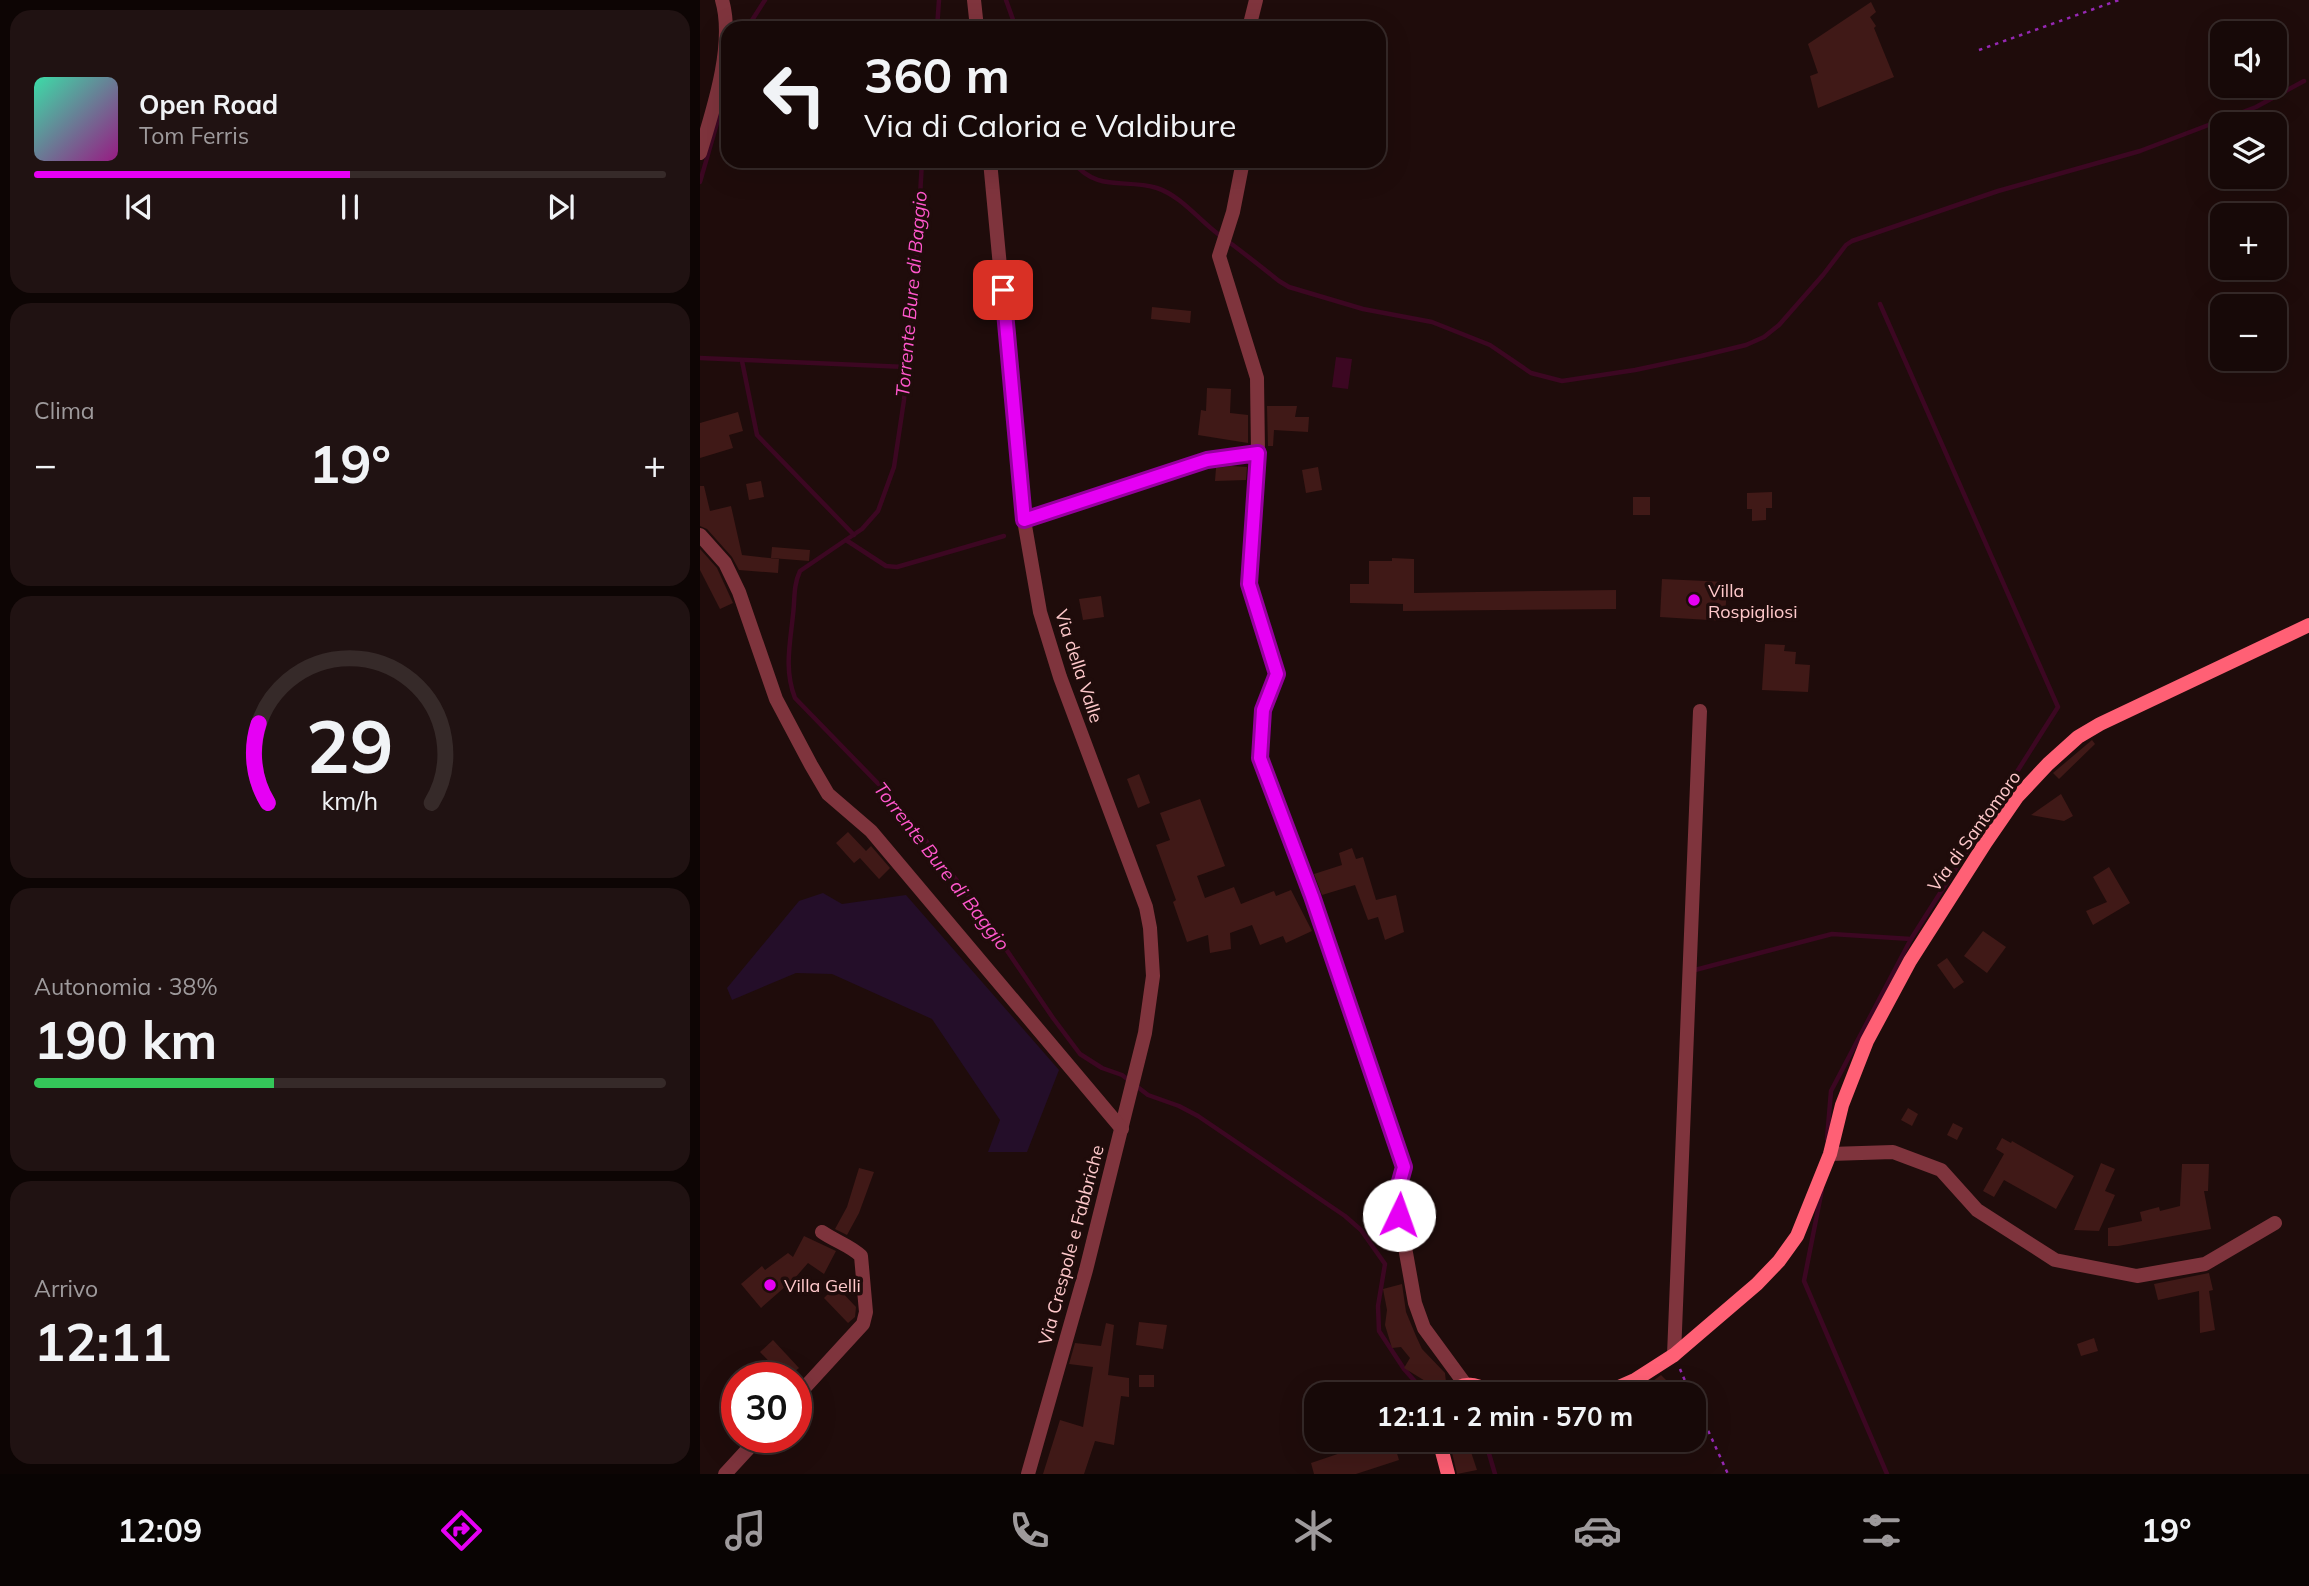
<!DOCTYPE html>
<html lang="it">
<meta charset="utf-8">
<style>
:root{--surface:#170908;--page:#201212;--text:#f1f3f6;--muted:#9e9a9c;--line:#362a29;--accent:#e600f4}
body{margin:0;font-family:Mulish,sans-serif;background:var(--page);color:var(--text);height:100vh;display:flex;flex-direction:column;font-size:26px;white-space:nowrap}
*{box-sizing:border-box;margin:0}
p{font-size:23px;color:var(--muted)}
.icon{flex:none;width:38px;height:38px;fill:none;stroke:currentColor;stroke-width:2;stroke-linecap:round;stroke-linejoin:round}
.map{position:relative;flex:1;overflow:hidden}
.sheet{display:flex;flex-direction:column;gap:10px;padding:10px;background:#0d0504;width:700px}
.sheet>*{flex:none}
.banner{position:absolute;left:21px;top:21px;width:665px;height:147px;border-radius:21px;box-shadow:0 7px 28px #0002,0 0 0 2px var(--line);background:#170908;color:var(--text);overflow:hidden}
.controls{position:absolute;left:1510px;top:21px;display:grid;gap:14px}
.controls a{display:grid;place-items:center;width:77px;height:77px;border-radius:14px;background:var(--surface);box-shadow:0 7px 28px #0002,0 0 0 2px var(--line);font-size:35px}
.speed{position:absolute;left:21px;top:1362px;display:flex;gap:14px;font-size:35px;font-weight:700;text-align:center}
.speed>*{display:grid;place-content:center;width:91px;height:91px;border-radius:50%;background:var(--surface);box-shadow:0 7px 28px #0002,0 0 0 2px var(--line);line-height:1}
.speed .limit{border:10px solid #d22;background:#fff;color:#111}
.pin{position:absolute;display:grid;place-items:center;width:60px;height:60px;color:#fff;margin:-30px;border-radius:14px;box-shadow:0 4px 10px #0006}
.me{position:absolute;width:77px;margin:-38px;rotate:3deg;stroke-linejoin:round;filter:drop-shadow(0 0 5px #0008)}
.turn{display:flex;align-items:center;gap:24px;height:147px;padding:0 28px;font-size:32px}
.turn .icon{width:91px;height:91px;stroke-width:2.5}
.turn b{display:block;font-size:49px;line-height:60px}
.big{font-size:52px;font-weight:700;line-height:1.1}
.sheet .widget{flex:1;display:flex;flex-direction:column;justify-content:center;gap:10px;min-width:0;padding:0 24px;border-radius:21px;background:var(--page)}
.sheet .dial{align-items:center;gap:0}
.dial svg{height:182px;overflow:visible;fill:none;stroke:var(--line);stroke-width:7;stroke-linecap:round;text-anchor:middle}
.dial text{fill:var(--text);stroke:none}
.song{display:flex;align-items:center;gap:21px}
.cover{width:84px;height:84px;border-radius:10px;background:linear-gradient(135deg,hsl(160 70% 55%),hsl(310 70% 35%))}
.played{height:7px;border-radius:4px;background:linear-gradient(90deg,var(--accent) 50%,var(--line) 50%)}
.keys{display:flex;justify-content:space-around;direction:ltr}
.heat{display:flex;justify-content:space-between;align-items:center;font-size:38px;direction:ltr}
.charge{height:10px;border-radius:5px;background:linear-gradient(90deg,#34c759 38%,var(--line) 0)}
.trip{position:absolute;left:604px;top:1382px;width:402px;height:70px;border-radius:21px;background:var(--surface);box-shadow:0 7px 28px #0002,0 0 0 2px var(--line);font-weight:700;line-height:70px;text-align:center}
.tabs{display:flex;height:112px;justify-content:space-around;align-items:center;background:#090403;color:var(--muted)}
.tabs .icon{width:49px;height:49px}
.tabs .active{color:var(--accent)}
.tabs b{font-size:32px;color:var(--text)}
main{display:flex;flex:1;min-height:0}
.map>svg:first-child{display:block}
.green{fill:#240e29}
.water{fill:#3c0722}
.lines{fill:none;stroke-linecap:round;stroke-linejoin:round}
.stream{stroke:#3c0722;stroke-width:4.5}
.building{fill:#401917}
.path{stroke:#9528b3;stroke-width:2.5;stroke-dasharray:3.5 5;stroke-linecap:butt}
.minor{stroke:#7f343d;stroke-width:14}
.secondary{stroke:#ff6075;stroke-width:14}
.route-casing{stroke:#96009f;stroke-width:18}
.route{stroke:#e600f4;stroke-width:12}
.poi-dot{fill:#e600f4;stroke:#1f0c0b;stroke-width:2.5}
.labels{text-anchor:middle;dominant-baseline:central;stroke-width:7;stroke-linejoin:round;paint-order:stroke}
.poi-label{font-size:18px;fill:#ffc9cb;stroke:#1f0c0b;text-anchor:start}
.street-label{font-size:18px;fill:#ffc9cb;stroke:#1f0c0b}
.water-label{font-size:19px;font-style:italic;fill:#ff57cc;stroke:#1f0c0b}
</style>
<main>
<section class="sheet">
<div class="widget">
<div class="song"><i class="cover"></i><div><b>Open Road</b><p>Tom Ferris</p></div></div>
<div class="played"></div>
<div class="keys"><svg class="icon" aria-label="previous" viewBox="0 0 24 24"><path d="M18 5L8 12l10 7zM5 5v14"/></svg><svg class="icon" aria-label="pause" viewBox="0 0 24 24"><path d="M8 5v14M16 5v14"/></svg><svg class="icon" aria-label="next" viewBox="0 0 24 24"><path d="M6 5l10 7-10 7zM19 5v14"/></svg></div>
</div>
<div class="widget"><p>Clima</p>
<div class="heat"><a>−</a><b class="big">19°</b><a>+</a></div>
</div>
<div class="widget dial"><svg viewBox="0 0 100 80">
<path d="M14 69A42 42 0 1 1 86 69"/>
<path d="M14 69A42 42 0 0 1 10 34" stroke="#e600f4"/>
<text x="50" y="56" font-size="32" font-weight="700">29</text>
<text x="50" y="72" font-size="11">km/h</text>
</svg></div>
<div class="widget"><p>Autonomia · 38%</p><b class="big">190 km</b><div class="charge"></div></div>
<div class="widget"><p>Arrivo</p><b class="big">12:11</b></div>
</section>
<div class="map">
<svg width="1609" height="1474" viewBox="0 0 1609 1474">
<rect width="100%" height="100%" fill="#1f0c0b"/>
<!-- green -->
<path class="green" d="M123,893L142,904L206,895L359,1070L327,1152H288L300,1120L232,1019L132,974L96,973L32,1000L27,988L99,901Z"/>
<!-- water -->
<path class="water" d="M636,357L652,359L648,389L632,387Z"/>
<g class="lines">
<!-- stream -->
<g class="stream">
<path d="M306,0L316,28"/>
<path d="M47,28L65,0"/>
<path d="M237,28L239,0"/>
<path d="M222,161L216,268L204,400L194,467L178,511L162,529L100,571C93,586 95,600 93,615C90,644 84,670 95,698L196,802L278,908L353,1018L380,1054L402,1068L422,1075L448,1095L479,1106L498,1116L645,1216L661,1230L685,1264L678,1306L679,1331L704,1369L720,1387L738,1395"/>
<path d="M372,161C398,193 424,178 457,188C481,196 499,220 518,234C539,249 559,265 579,281L589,287L663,309L732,322L790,345L831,373L862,381L935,370L1001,356L1046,345L1064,337L1079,325L1123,275L1146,245L1152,241L1298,191L1440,151L1556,107L1604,81"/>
<path d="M0,182L28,85"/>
<path d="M0,358L206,367"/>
<path d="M42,361L57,435L154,535"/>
<path d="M146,540L186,566L197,567L304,536"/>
<path d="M995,970L1132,934L1211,939"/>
<path d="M1127,1139L1131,1091L1211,939L1358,707L1180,304"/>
<path d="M1122,1189L1104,1281L1187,1474"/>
<path d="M785,1440L795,1474"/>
</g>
</g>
<!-- building -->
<g class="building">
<path d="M1171,2L1176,12L1170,17L1176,26L1174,28L1194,77L1118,108L1110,76L1118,73L1108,44Z"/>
<path d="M452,307L491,311L490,323L451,319Z"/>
<path d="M507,388L531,389L530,413L548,415V443L498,435L501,410L506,411Z"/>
<path d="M567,406H597L595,417H609L608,432L574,430L573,446H568Z"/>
<path d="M38,412L43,431L29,435L33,448L0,458V423Z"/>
<path d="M531,466L547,467L546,480L515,481L516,468Z"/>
<path d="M618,467L622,490L606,493L602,470Z"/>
<path d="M61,481L64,497L49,500L46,484Z"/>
<path d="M0,486H4L10,511L31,506L42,555L79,559L78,573L39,570L32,557L7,529L0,526Z"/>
<path d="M1072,492V508H1066V520L1052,521V509H1047V493Z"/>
<rect x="933" y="497" width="17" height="18"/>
<path d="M72,547L110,550L109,561L71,558Z"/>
<path d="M0,549L17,568L33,603L20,609L0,570Z"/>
<path d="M692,558L714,559V593L916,590V609L703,611V604L650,603V584H669V561H692Z"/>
<path d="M962,579L1027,582L1025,621L960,617Z"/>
<path d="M401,596L404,617L383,620L379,599Z"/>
<path d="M1065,644L1085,645L1084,651L1096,652L1095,664L1110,665L1108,692L1062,690Z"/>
<path d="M1392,740L1395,744L1359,779L1353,773Z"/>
<path d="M439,774L450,803L438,808L427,779Z"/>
<path d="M1361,794L1373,816L1364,821L1331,815Z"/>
<path d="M500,799L525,866L497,876L505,898L534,887L541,904L574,891L576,896L591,890L612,931L586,943L583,936L560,945L552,925L530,933L531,949L510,953L508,935L487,942L473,902L476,900L456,845L470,840L460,813Z"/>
<path d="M148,832L166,851L171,846L190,868L179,879L160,858L154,863L136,843Z"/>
<path d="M652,848L656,859L663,857L676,900L696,895L704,932L685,940L678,917L668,920L655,885L622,895L614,874L642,865L639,853Z"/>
<path d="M1409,867L1430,903L1393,925L1386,911L1407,902L1393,877Z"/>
<path d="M1283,931L1306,947L1287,973L1264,956Z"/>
<path d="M1247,958L1264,982L1254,989L1237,965Z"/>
<path d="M1208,1108L1218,1114L1212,1126L1201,1120Z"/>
<path d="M1253,1123L1263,1128L1257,1140L1247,1135Z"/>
<path d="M1302,1138L1311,1143L1312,1141L1374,1176L1356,1209L1304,1180L1294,1197L1283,1191L1304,1154L1296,1149Z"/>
<path d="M1401,1163L1415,1169L1405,1191L1415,1195L1399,1231L1374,1230Z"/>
<path d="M1482,1164H1509L1508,1191H1504L1511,1229L1418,1246H1408V1228L1442,1221L1440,1212L1459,1207L1460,1211L1480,1206Z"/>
<path d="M159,1168L174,1172L159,1213L147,1235L135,1229L147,1207Z"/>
<path d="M104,1236L136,1251L124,1274L108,1263L94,1279L61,1308L41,1284L62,1266L65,1270L88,1253L93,1257Z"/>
<path d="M1509,1273L1513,1290L1509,1291L1515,1330L1500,1333L1499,1291L1458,1300L1454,1284Z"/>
<path d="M702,1284L706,1312L716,1336L722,1349L745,1373L746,1382L735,1387L704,1368L710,1358L701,1347L692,1348L685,1325L687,1310L683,1289Z"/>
<path d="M136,1286L156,1307L155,1317L148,1323L124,1298Z"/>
<path d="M439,1322L467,1325L463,1349L436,1345Z"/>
<path d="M406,1323L414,1325L408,1375L429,1378V1397L421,1396L414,1445L395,1441L384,1474H343L360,1420L383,1427L393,1367L369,1364L375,1343L401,1346Z"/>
<path d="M1394,1338L1398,1351L1381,1356L1377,1344Z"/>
<path d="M73,1340L99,1368L88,1377H84L60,1352Z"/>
<rect x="439" y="1375" width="15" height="12"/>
<path d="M961,1375L969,1383L955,1395H934Z"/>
<path d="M679,1440H693L699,1460L656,1474H614L611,1463Z"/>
<path d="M749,1440H767L777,1470L757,1474Z"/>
</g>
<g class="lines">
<!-- path -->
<g class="path">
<path d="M1279,50L1419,0"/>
<path d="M980,1369L991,1395"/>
<path d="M994,1400L1028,1474"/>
</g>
<!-- minor -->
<g class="minor">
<path d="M274,0L277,28"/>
<path d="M549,28L556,0"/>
<path d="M0,153C13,110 35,44 22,0"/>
<path d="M290,161L324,520L340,612L360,677L446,907L450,928L453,976L445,1033L386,1270L328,1474"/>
<path d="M543,161L533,212L519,256L557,378L558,453L549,584L577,674L563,710L560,758L612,896L704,1167L696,1197L715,1303L724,1328L765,1384"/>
<path d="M324,520L507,460L558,453"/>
<path d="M0,535L25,563L39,592L76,699L111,765L128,794L171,831L422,1129"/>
<path d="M1130,1154L1193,1152L1241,1170L1277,1210L1355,1260L1437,1276L1505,1264L1575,1223"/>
<path d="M974,1355L1000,711"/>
<path d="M96,1397L163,1324L166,1312L161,1256C151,1246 135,1241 122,1232"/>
<path d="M25,1474L59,1437"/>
</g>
<!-- secondary -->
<g class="secondary">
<path d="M750,1395C765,1376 782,1388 800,1395"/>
<path d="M889,1395L910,1391L935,1380L974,1355L1057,1284L1079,1261L1097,1236L1130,1154L1142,1105L1167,1041L1210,961L1286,842L1317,797L1348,764L1378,737L1400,724L1609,625"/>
<path d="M739,1440L748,1474"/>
</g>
</g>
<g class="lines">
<defs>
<path id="route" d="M303,290L324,520L507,460L558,453L549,584L577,674L563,710L560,758L612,896L704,1167L696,1196L699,1215"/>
</defs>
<!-- route casing -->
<use href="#route" class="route-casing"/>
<!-- route -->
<use href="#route" class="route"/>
</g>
<!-- markers -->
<g class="poi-dot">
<circle cx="994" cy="600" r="7"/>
<circle cx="70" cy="1285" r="7"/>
</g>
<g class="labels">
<!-- poi labels -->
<g class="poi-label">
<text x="1008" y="590">Villa<tspan x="1008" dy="21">Rospigliosi</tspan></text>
<text x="84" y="1285">Villa Gelli</text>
</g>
<!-- street labels -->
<g class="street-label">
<text transform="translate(379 666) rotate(72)">Via della Valle</text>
<text transform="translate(1274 831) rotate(-54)">Via di Santomoro</text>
<text transform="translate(371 1245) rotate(-75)">Via Crespole e Fabbriche</text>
</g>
<!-- water labels -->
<g class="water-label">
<text transform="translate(211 294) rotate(-85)">Torrente Bure di Baggio</text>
<text transform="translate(242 866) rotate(52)">Torrente Bure di Baggio</text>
</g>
</g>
</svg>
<div class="controls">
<a><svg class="icon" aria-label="sound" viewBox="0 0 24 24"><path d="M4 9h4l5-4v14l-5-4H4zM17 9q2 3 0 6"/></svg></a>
<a><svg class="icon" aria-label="layers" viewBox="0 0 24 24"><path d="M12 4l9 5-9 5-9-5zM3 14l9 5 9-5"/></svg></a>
<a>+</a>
<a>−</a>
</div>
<div class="speed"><div class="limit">30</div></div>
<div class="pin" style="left:303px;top:290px;background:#d93025"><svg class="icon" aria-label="arrive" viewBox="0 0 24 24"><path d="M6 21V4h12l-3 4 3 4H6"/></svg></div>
<svg class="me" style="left:699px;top:1215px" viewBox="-20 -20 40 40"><circle r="19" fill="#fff"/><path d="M0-13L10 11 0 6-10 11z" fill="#e600f4"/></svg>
<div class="trip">12:11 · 2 min · 570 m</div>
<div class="banner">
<div class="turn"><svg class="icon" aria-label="left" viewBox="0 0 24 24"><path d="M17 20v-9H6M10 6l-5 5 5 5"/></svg><div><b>360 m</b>Via di Caloria e Valdibure</div></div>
</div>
</div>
</main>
<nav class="tabs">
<b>12:09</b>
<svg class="icon active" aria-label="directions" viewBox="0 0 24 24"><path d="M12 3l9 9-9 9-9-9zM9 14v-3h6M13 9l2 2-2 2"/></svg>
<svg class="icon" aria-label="music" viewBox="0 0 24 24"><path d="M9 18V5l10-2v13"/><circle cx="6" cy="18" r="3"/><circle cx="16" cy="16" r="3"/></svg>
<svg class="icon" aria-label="phone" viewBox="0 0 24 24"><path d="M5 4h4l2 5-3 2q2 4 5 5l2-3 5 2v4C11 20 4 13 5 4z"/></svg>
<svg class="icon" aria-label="climate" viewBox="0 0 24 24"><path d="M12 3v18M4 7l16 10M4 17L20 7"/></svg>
<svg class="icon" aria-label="car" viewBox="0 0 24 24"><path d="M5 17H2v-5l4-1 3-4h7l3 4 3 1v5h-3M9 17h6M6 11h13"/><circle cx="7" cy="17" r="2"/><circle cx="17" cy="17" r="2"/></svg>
<svg class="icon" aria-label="filters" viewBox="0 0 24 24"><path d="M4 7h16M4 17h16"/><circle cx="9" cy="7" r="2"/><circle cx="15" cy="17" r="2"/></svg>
<b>19°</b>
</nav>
